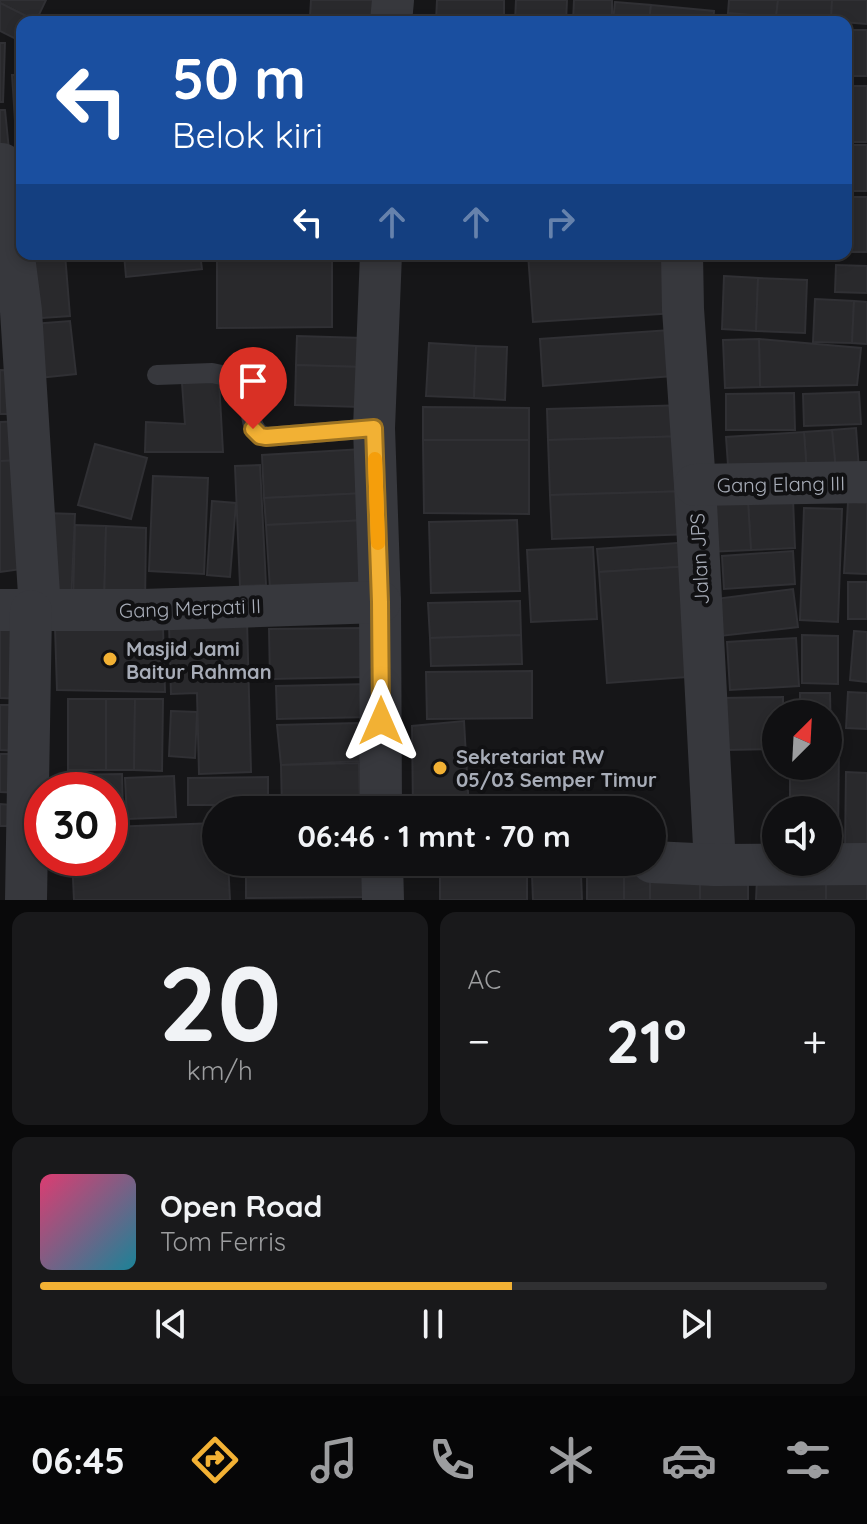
<!DOCTYPE html>
<html lang="id">
<meta charset="utf-8">
<style>
:root{--surface:#101012;--page:#19191b;--text:#f1f3f6;--muted:#9c9d9f;--line:#303032;--accent:#f2b134}
body{margin:0;font-family:Quicksand,sans-serif;background:var(--page);color:var(--text);height:100vh;display:flex;flex-direction:column;font-size:30px;white-space:nowrap}
*{box-sizing:border-box;margin:0}
p{font-size:26px;color:var(--muted)}
.icon{flex:none;width:44px;height:44px;fill:none;stroke:currentColor;stroke-width:2;stroke-linecap:round;stroke-linejoin:round}
.map{position:relative;height:900px;overflow:hidden}
.drawer{display:flex;flex-direction:column;gap:12px;padding:12px;background:#09090a;flex:1}
.drawer>*{flex:none}
.hud{position:absolute;left:16px;top:16px;width:836px;height:244px;border-radius:16px;box-shadow:0 4px 12px #0003,0 0 0 2px var(--line);background:#1a4fa0;color:#fff;overflow:hidden}
.needle{width:52px;rotate:24deg}
.buttons{position:absolute;left:762px;top:700px;display:grid;gap:16px}
.buttons a{display:grid;place-items:center;width:80px;height:80px;border-radius:50%;background:var(--surface);box-shadow:0 4px 12px #0003,0 0 0 2px var(--line);font-size:40px}
.speed{position:absolute;left:24px;top:772px;display:flex;gap:16px;font-size:40px;font-weight:700;text-align:center}
.speed>*{display:grid;place-content:center;width:104px;height:104px;border-radius:50%;background:var(--surface);box-shadow:0 4px 12px #0003,0 0 0 2px var(--line);line-height:1}
.speed .limit{border:12px solid #d22;background:#fff;color:#111}
.pin{position:absolute;display:grid;place-items:center;width:68px;height:68px;color:#fff;margin:-82px -34px;border-radius:50% 50% 50% 0;rotate:-45deg;box-shadow:0 0 8px #0007}
.pin .icon{rotate:45deg}
.me{position:absolute;width:88px;margin:-44px;rotate:0deg;stroke-linejoin:round;filter:drop-shadow(0 0 6px #0008)}
.turn{display:flex;align-items:center;gap:28px;height:168px;padding:0 24px;font-size:36px}
.turn .icon{width:104px;height:104px;stroke-width:2.5}
.turn b{display:block;font-size:56px;line-height:68px}
.lanes{display:flex;align-items:center;height:76px;padding:0 24px;background:#0003;justify-content:center;gap:40px;direction:ltr}
.lanes .off{opacity:.35}
.big{font-size:60px;font-weight:800;line-height:1.1}
.drawer .tile{flex:1;display:flex;flex-direction:column;justify-content:center;gap:12px;min-width:0;padding:0 28px;border-radius:16px;background:var(--page)}
.drawer .dial{align-items:center;gap:0}
.dial b{font-size:104px;line-height:1}
.song{display:flex;align-items:center;gap:24px}
.cover{width:96px;height:96px;border-radius:12px;background:linear-gradient(135deg,hsl(340 70% 55%),hsl(190 70% 35%))}
.played{height:8px;border-radius:4px;background:linear-gradient(90deg,var(--accent) 60%,var(--line) 60%)}
.keys{display:flex;justify-content:space-around;direction:ltr}
.heat{display:flex;justify-content:space-between;align-items:center;font-size:44px;direction:ltr}
.drawer .tiles{flex:1;display:grid;gap:12px;grid-template-columns:1fr 1fr}
.tile:last-child{grid-column:span 2}
.trip{position:absolute;left:202px;top:796px;width:464px;height:80px;border-radius:40px;background:var(--surface);box-shadow:0 4px 12px #0003,0 0 0 2px var(--line);font-weight:800;line-height:80px;text-align:center}
.tab-bar{display:flex;height:128px;justify-content:space-around;align-items:center;background:#060607;color:var(--muted)}
.tab-bar .icon{width:56px;height:56px}
.tab-bar .active{color:var(--accent)}
.tab-bar b{font-size:36px;color:var(--text)}
.map>svg:first-child{display:block}
.building{fill:#29292c;stroke:#303034;stroke-width:2}
.lines{fill:none;stroke-linecap:round;stroke-linejoin:round}
.service{stroke:#37383d;stroke-width:20}
.minor{stroke:#37383d;stroke-width:42}
.route-casing{stroke:#9d7322;stroke-width:20}
.route{stroke:#f2b134;stroke-width:14}
.slow{stroke:#f59e0b;stroke-width:14}
.poi-dot{fill:#f2b134;stroke:#111113;stroke-width:3}
.labels{text-anchor:middle;dominant-baseline:central;stroke-width:8;stroke-linejoin:round;paint-order:stroke}
.street-label{font-size:20px;fill:#a8adb8;stroke:#111113}
.poi-label{font-size:20px;font-weight:bold;fill:#a8adb8;stroke:#111113;text-anchor:start}
</style>
<div class="map">
<svg width="867" height="900" viewBox="0 0 867 900">
<rect width="100%" height="100%" fill="#161618"/>
<!-- building -->
<g class="building">
<path d="M0,0H46L36,21L0,3Z"/>
<path d="M311,0H388L386,22L310,17Z"/>
<path d="M437,0H504V22H436Z"/>
<path d="M516,0H567L566,22H515Z"/>
<path d="M574,0H612V22H573Z"/>
<path d="M729,0H778L776,17L728,13Z"/>
<path d="M778,0H832L831,21L776,17Z"/>
<path d="M832,0H867V24L831,21Z"/>
<path d="M615,2L651,5L649,22H613Z"/>
<path d="M0,3L36,21L22,22V42L0,31Z"/>
<path d="M651,5L714,11L713,22H649Z"/>
<rect x="846" y="30" width="21" height="46"/>
<path d="M0,43H5L3,102H0Z"/>
<path d="M12,75H22V150L17,151Z"/>
<rect x="846" y="86" width="21" height="56"/>
<path d="M0,110H5L10,160L0,161Z"/>
<rect x="846" y="145" width="21" height="46"/>
<rect x="846" y="197" width="21" height="55"/>
<path d="M65,254L70,316L27,319L23,256Z"/>
<path d="M124,254H200L202,269L126,277Z"/>
<path d="M217,254H332V327L217,328Z"/>
<path d="M528,254H671L676,313L533,322Z"/>
<path d="M836,265L867,266V293L835,292Z"/>
<path d="M724,276L758,278L756,331L722,329Z"/>
<path d="M758,278L807,280L805,333L756,331Z"/>
<path d="M815,299L854,301L852,343L813,342Z"/>
<path d="M854,301L867,302V344L852,343Z"/>
<path d="M70,321L76,374L39,378L33,324Z"/>
<path d="M670,330L673,376L543,386L540,339Z"/>
<path d="M297,336L363,338L362,367L296,365Z"/>
<path d="M759,339L861,348L857,385L760,387Z"/>
<path d="M759,339L760,387L725,388L723,340Z"/>
<path d="M429,343L476,346L474,398L426,396Z"/>
<path d="M476,346L507,347L505,400L474,398Z"/>
<path d="M296,365L362,367L361,407L295,405Z"/>
<path d="M0,370L23,371V414H0Z"/>
<path d="M219,380L223,452H145L146,422L185,424L182,383Z"/>
<path d="M859,392L861,424L804,426L803,394Z"/>
<path d="M794,393L795,430H726V394Z"/>
<path d="M688,405L689,436L548,440L547,409Z"/>
<path d="M423,407L529,408V440H423Z"/>
<path d="M24,421L25,460L0,461V422Z"/>
<path d="M856,428L859,470L836,471L832,430Z"/>
<path d="M832,430L836,471L807,473L804,432Z"/>
<path d="M804,432L807,473L729,479L726,437Z"/>
<path d="M689,436L691,491L550,495L548,440Z"/>
<path d="M423,440H529V514L424,513Z"/>
<path d="M95,444L147,458L131,519L78,505Z"/>
<path d="M363,449L366,493L264,498L262,455Z"/>
<path d="M25,460L29,568L0,572V461Z"/>
<path d="M260,465L266,585L240,586L235,466Z"/>
<path d="M153,476L208,478L204,574L149,571Z"/>
<path d="M691,491L693,534L552,539L550,495Z"/>
<path d="M366,493L367,520L266,525L264,498Z"/>
<path d="M793,499L795,548L751,550L748,501Z"/>
<path d="M212,501L236,503L230,577L207,575Z"/>
<path d="M748,501L751,550L706,552L703,503Z"/>
<path d="M848,502L867,503V574L844,573Z"/>
<path d="M804,508L842,509L838,622L800,620Z"/>
<path d="M44,513L75,514L71,603L40,601Z"/>
<path d="M367,520L371,584L270,589L266,525Z"/>
<path d="M517,520L520,591L431,593L429,522Z"/>
<path d="M75,525L106,526L104,605L73,604Z"/>
<path d="M106,526L146,528L145,605H104Z"/>
<path d="M690,542L692,566L599,572L597,549Z"/>
<path d="M593,547L597,619L531,622L527,550Z"/>
<path d="M793,551L795,584L724,589L722,556Z"/>
<path d="M692,566L700,676L607,683L599,572Z"/>
<rect x="848" y="582" width="19" height="37"/>
<path d="M793,589L798,627L720,636L715,599Z"/>
<path d="M520,601L521,635L430,638L428,603Z"/>
<path d="M247,620L251,772L199,774L197,693L171,694L169,623Z"/>
<path d="M0,625L22,627L24,699L0,698Z"/>
<path d="M55,627L163,628L165,692L57,690Z"/>
<path d="M363,628L365,677L270,679L269,629Z"/>
<path d="M854,631L867,632V682L850,680Z"/>
<path d="M521,635L522,664L431,666L430,638Z"/>
<path d="M802,635L838,636V684L802,683Z"/>
<path d="M796,638L799,686L730,690L727,642Z"/>
<path d="M532,671V718L427,719L426,672Z"/>
<path d="M370,684L371,717L277,719L276,686Z"/>
<path d="M848,692L867,693V729L846,728Z"/>
<path d="M800,693H830L831,737H828V714H800Z"/>
<path d="M783,697V714H776V749L724,750L723,698Z"/>
<rect x="68" y="699" width="38" height="71"/>
<path d="M106,699H135L134,770H106Z"/>
<path d="M135,699H163L162,771L134,770Z"/>
<path d="M0,705H25L24,751L0,750Z"/>
<path d="M171,711L197,712L195,758L169,756Z"/>
<path d="M464,721L469,810H413L412,726Z"/>
<path d="M358,723L360,761L281,765L277,725Z"/>
<path d="M828,743H839L838,844H828V810H790V766H828Z"/>
<path d="M0,754H25L23,793L0,792Z"/>
<path d="M359,763L360,810H282L281,765Z"/>
<path d="M846,772L867,773V849H845Z"/>
<path d="M122,774L123,816H110V790H64V775Z"/>
<path d="M174,776L176,817L127,819L125,778Z"/>
<path d="M268,777V805H188V778Z"/>
<path d="M0,804L23,806L24,826H0Z"/>
<path d="M216,823V862H228L230,900H74L72,858H110V827Z"/>
<path d="M246,862H367V897L246,898Z"/>
<rect x="587" y="872" width="37" height="28"/>
<path d="M624,872L650,873V900H624Z"/>
<rect x="650" y="873" width="50" height="27"/>
<path d="M700,873L748,874V900H700Z"/>
<path d="M581,874L582,900H533L532,875Z"/>
<path d="M440,875L527,876V900H440Z"/>
<path d="M757,878L826,879V900H756Z"/>
<rect x="826" y="879" width="41" height="21"/>
</g>
<g class="lines">
<!-- service -->
<path class="service" d="M157,375L212,373L236,378L250,389C251,405 247,432 266,437L374,428"/>
<!-- minor -->
<g class="minor">
<path d="M391,22L393,0"/>
<path d="M2,164L21,311L40,610"/>
<path d="M381,254L374,428L380,602L381,810"/>
<path d="M682,254L683,309L695,485L715,865"/>
<path d="M695,485L867,482"/>
<path d="M0,610H143L380,602"/>
<path d="M382,862L383,900"/>
<path d="M652,862L715,865L867,864"/>
<path d="M26,900L31,611"/>
</g>
</g>
<g class="lines">
<defs>
<path id="route" d="M253,429L260,436L266,437L374,428L380,602L381,721"/>
</defs>
<!-- route casing -->
<use href="#route" class="route-casing"/>
<!-- route -->
<use href="#route" class="route"/>
<!-- slow -->
<path class="slow" d="M375,459L378,543"/>
</g>
<!-- markers -->
<g class="poi-dot">
<circle cx="110" cy="659" r="8"/>
<circle cx="440" cy="768" r="8"/>
</g>
<g class="labels">
<!-- street labels -->
<g class="street-label">
<text transform="translate(781 484) rotate(-1)">Gang Elang III</text>
<text transform="translate(699 559) rotate(-93)">Jalan JPS</text>
<text transform="translate(190 608) rotate(-2)">Gang Merpati II</text>
</g>
<!-- poi labels -->
<g class="poi-label">
<text x="126" y="648">Masjid Jami<tspan x="126" dy="23">Baitur Rahman</tspan></text>
<text x="456" y="756">Sekretariat RW<tspan x="456" dy="23">05/03 Semper Timur</tspan></text>
</g>
</g>
</svg>
<div class="buttons">
<a><svg class="needle" viewBox="-14 -14 28 28"><path d="M0-13l5 13h-10z" fill="#e53935"/><path d="M0 13l5-13h-10z" fill="#9c9d9f"/></svg></a>
<a><svg class="icon" aria-label="sound" viewBox="0 0 24 24"><path d="M4 9h4l5-4v14l-5-4H4zM17 9q2 3 0 6"/></svg></a>
</div>
<div class="speed"><div class="limit">30</div></div>
<div class="pin" style="left:253px;top:429px;background:#d93025"><svg class="icon" aria-label="arrive" viewBox="0 0 24 24"><path d="M6 21V4h12l-3 4 3 4H6"/></svg></div>
<svg class="me" style="left:381px;top:721px" viewBox="-20 -20 40 40"><path d="M0-17L14 15 0 8-14 15z" fill="#f2b134" stroke="#fff" stroke-width="4"/></svg>
<div class="trip">06:46 · 1 mnt · 70 m</div>
<div class="hud">
<div class="turn"><svg class="icon" aria-label="left" viewBox="0 0 24 24"><path d="M17 20v-9H6M10 6l-5 5 5 5"/></svg><div><b>50 m</b>Belok kiri</div></div>
<div class="lanes"><svg class="icon" aria-label="left" viewBox="0 0 24 24"><path d="M17 20v-9H6M10 6l-5 5 5 5"/></svg><svg class="icon off" aria-label="ahead" viewBox="0 0 24 24"><path d="M12 20V5M6 11l6-6 6 6"/></svg><svg class="icon off" aria-label="ahead" viewBox="0 0 24 24"><path d="M12 20V5M6 11l6-6 6 6"/></svg><svg class="icon off" aria-label="right" viewBox="0 0 24 24"><path d="M7 20v-9h11M14 6l5 5-5 5"/></svg></div>
</div>
</div>
<section class="drawer">
<div class="tiles">
<div class="tile dial"><b>20</b><p>km/h</p></div>
<div class="tile"><p>AC</p>
<div class="heat"><a>−</a><b class="big">21°</b><a>+</a></div>
</div>
<div class="tile">
<div class="song"><i class="cover"></i><div><b>Open Road</b><p>Tom Ferris</p></div></div>
<div class="played"></div>
<div class="keys"><svg class="icon" aria-label="previous" viewBox="0 0 24 24"><path d="M18 5L8 12l10 7zM5 5v14"/></svg><svg class="icon" aria-label="pause" viewBox="0 0 24 24"><path d="M8 5v14M16 5v14"/></svg><svg class="icon" aria-label="next" viewBox="0 0 24 24"><path d="M6 5l10 7-10 7zM19 5v14"/></svg></div>
</div>
</div>
</section>
<nav class="tab-bar">
<b>06:45</b>
<svg class="icon active" aria-label="directions" viewBox="0 0 24 24"><path d="M12 3l9 9-9 9-9-9zM9 14v-3h6M13 9l2 2-2 2"/></svg>
<svg class="icon" aria-label="music" viewBox="0 0 24 24"><path d="M9 18V5l10-2v13"/><circle cx="6" cy="18" r="3"/><circle cx="16" cy="16" r="3"/></svg>
<svg class="icon" aria-label="phone" viewBox="0 0 24 24"><path d="M5 4h4l2 5-3 2q2 4 5 5l2-3 5 2v4C11 20 4 13 5 4z"/></svg>
<svg class="icon" aria-label="climate" viewBox="0 0 24 24"><path d="M12 3v18M4 7l16 10M4 17L20 7"/></svg>
<svg class="icon" aria-label="car" viewBox="0 0 24 24"><path d="M5 17H2v-5l4-1 3-4h7l3 4 3 1v5h-3M9 17h6M6 11h13"/><circle cx="7" cy="17" r="2"/><circle cx="17" cy="17" r="2"/></svg>
<svg class="icon" aria-label="filters" viewBox="0 0 24 24"><path d="M4 7h16M4 17h16"/><circle cx="9" cy="7" r="2"/><circle cx="15" cy="17" r="2"/></svg>
</nav>
